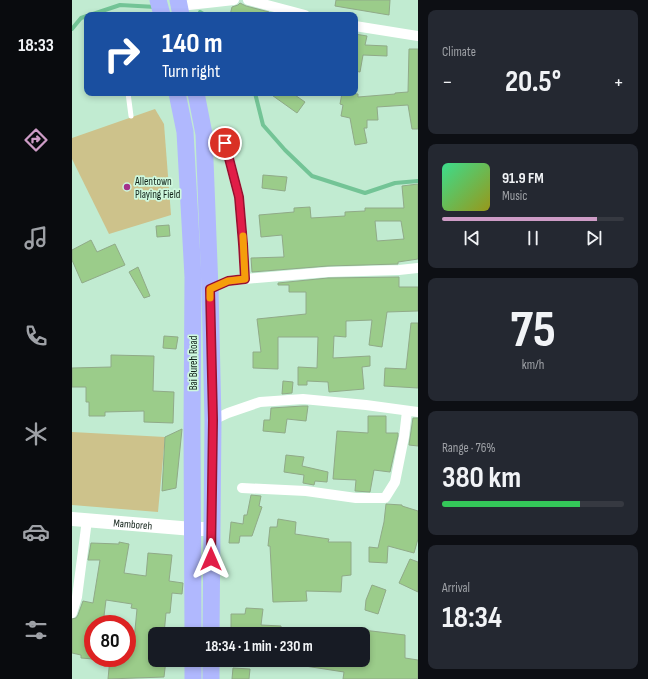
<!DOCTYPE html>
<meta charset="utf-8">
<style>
:root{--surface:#171b24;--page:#242831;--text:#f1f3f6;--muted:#9ea1a6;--line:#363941;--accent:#ce9cc6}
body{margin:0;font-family:"Sofia Sans Condensed",sans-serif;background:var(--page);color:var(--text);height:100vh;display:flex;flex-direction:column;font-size:15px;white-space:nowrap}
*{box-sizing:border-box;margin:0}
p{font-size:13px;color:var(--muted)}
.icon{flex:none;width:22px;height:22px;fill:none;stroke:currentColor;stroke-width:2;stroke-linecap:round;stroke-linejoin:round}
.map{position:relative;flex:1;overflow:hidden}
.details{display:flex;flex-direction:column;gap:10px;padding:10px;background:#0d0f14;width:230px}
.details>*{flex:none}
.top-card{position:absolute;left:12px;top:12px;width:274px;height:84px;border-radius:8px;box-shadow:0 2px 6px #0003;background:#1a4fa0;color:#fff;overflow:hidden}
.speed{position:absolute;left:12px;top:615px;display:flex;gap:8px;font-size:20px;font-weight:700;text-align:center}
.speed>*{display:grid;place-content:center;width:52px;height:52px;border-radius:50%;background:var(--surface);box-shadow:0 2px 6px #0003;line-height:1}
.speed .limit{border:6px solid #d22;background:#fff;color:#111}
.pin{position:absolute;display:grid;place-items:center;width:34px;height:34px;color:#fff;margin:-17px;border:2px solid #fff;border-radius:50%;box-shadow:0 1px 4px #0007}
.me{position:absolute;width:44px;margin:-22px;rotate:0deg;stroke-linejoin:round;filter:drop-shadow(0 0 3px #0008)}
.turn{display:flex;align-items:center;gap:14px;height:84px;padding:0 12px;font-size:18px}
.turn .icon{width:52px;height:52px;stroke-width:2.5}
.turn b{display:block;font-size:28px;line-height:34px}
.big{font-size:30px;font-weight:700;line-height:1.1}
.details .tile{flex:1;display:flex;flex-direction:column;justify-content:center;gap:6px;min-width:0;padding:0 14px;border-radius:8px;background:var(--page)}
.details .dial{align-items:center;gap:0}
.dial b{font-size:52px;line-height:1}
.song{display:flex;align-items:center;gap:12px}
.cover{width:48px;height:48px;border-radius:6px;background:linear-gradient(135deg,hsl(150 70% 55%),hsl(60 70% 35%))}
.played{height:4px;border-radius:2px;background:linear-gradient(90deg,var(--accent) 85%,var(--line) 85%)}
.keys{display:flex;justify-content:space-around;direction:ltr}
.heat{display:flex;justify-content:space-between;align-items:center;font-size:22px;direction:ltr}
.charge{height:6px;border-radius:3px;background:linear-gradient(90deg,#34c759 76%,var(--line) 0)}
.trip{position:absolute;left:76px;top:627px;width:222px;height:40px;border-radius:8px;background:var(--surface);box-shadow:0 2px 6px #0003;font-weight:700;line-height:40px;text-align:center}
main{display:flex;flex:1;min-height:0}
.dock{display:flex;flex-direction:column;width:72px;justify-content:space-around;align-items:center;background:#090b0e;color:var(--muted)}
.dock .icon{width:28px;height:28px}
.dock .on{color:var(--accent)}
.dock b{font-size:18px;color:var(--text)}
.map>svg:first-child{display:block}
.green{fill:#cdc28b}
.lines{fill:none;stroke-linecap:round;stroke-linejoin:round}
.stream{stroke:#73c496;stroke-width:4}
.building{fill:#9bcc8a;stroke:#90aa88;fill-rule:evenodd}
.service{stroke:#fff;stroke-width:5}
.minor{stroke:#fff;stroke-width:10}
.secondary{stroke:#fff;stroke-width:14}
.trunk{stroke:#b0b8fe;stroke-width:17}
.route-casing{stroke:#92132f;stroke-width:10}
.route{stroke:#e11d48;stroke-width:7}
.slow{stroke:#f59e0b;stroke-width:7}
.poi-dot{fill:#a4318b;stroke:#cef8de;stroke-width:1.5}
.labels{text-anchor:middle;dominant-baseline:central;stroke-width:3.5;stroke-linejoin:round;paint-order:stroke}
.poi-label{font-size:11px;fill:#13231a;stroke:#cef8de;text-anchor:start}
.street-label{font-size:11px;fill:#13231a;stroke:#cef8de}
</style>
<main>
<nav class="dock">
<b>18:33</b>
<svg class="icon on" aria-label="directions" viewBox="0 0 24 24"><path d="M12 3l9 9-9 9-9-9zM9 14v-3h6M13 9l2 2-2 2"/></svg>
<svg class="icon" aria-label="music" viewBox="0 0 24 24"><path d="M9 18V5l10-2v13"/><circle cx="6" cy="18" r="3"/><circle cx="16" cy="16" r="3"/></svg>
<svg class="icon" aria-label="phone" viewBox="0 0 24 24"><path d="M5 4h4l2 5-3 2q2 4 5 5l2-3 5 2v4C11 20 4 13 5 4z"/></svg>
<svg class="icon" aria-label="climate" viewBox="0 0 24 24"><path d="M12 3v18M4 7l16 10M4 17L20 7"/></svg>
<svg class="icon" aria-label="car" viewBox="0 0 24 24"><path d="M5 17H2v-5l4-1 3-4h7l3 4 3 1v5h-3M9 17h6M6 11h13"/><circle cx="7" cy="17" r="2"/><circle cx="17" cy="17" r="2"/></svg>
<svg class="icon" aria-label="filters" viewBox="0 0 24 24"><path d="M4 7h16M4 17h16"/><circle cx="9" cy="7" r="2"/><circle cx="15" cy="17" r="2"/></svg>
</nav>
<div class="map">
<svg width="346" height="679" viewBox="0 0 346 679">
<rect width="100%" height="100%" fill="#c1ebd1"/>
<!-- green -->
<g class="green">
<path d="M83,109L92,124L99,215L37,234L0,159V138Z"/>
<path d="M0,432L93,437L86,512L0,505Z"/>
</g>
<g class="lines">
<!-- stream -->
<g class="stream">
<path d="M128,12L133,15"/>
<path d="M18,15L48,5L84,7"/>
<path d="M0,29L9,18L15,16"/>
<path d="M183,93L191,125L213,150L240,176L293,193L323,183L346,181"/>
</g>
</g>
<!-- building -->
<g class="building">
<path d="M264,0H318L317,15L263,6Z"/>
<path d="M168,3L174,6L197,12V15H158L160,7L166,5Z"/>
<path d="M283,34L295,36L293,45L315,46V56L291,55L288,72L283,71Z"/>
<path d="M337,49H346V129H340L336,105L305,107L306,120H295V128H292L295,143L283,145L278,118L269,116L271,105L268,104L270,93L286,94V97L323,94V93L336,92Z"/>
<path d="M197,93H220L233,102L225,113Z"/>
<path d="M191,175L215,177L213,191L190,188Z"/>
<path d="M346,184V259L326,262V264L256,266L180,272L179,258L212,257L210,235L189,237L187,215L222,212V208L238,207L239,218L273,216V212L293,211V208H332L330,186ZM303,221H329L332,239L305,241Z"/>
<path d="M97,225L98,236L85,237L84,226Z"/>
<path d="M19,240L25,252L43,244L53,265L10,283L0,260V250Z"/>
<path d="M66,267L78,296L72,298L57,272Z"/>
<path d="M327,277V287H346V311L315,312L310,347L297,345L300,320L274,321V337L262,336L261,358L298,356V366L290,367L292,389L257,392L256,382L235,381V385H226V367L245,368L246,337H206V369L181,368V352H189L185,319L234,314V292H217V285H206V283L256,278Z"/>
<path d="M339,323H346V388L312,386L313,368L334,369Z"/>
<path d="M92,336L106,337L104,349L91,348Z"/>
<path d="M39,355L82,356L81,391L102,392L101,423L72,422V411L33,412V416H17V402H14V387H0V368L39,367Z"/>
<path d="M211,381L221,382L220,393L210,394Z"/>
<path d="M231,406H236L234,421L215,419L213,433L191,431L192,420H198L199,408Z"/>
<path d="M296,416H314V433H326V436L318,472L302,470L298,492L283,491L284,480L261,479L265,431L296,433Z"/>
<path d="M341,418H346V446L337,445Z"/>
<path d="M110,429L104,488L90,491L93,437Z"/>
<path d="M214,455L232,457L230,466L256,472L255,482L243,481L242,485L231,483L232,475L212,472Z"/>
<path d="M179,495L189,496L187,506L190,507L180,536H168L167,543H157L159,522L171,524L172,515H175Z"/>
<path d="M314,504L330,505V506L346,511V539L342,553L316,546L315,563L297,562V547L306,548L312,522Z"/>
<path d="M206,519L224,522L223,534L257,539L256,542H279V575L270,576L269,592L234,591L235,601L201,602L198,546H196L198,527H205Z"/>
<path d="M47,542L57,544L52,573L74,576L76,553L100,555L97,581L111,583L110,594L100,593L98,613H94L92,634H83V660H94L92,677L36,679L38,658H55V639L62,640L65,609L59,608L60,604L34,600L31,624H21V659L9,658V655L0,653V619L4,618L6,615L11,601L21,603L28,560H16L19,543L47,544Z"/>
<path d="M338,559L346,562V592L327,583Z"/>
<path d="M300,585L314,590L306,614L293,610L294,600Z"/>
<path d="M174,608L191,609L189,625L209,626V634H159V614H173Z"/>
<path d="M291,630L333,635V658L346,660V679H271L272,672L233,666V660H291Z"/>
<path d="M161,668L178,669L177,679H160Z"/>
</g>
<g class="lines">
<!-- service -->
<path class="service" d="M56,93L59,116"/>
<!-- minor -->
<g class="minor">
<path d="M176,0L233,15"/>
<path d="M108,6L162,0"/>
<path d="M283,26L346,36"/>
<path d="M132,134L153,143L167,197L171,244L173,279L156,281L138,289"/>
<path d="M173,279L256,272L327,270L346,268"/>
<path d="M141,420L156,413L188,402L231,399L294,405L346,412"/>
<path d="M170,488L234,491L284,498H313L323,482L332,437L335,411"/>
<path d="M0,613L5,597L15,520"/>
</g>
<!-- secondary -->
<path class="secondary" id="s1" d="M0,519L121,529H139"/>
<!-- trunk -->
<g class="trunk">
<path d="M86,0L90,15"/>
<path d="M106,0L109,15"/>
<path d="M105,93L113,132L121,277L120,428L121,634"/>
<path d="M124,93L132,134L138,289L141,420L139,634"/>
<path d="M121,679V660"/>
<path d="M139,679V660"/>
</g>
</g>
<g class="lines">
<defs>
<path id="route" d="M139,559L141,420L138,289L156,281L173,279L171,244L167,197L153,143"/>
</defs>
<!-- route casing -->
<use href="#route" class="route-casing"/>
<!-- route -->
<use href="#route" class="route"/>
<!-- slow -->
<path class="slow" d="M138,298V289L156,281L173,279L171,236"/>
</g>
<!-- markers -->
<circle class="poi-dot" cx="55" cy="187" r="4"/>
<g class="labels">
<!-- poi labels -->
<g class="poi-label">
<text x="63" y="181">Allentown<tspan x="63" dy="13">Playing Field</tspan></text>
</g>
<!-- street labels -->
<g class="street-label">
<text transform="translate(121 363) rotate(-90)">Bai Bureh Road</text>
<text stroke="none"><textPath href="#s1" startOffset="61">Mamboreh</textPath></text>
</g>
</g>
</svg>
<div class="speed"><div class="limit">80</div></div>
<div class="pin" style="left:153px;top:143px;background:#d93025"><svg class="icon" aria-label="arrive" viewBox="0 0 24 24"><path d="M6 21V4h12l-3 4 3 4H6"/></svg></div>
<svg class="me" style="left:139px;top:559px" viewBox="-20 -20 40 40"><path d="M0-17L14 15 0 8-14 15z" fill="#e11d48" stroke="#fff" stroke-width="4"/></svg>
<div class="trip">18:34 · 1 min · 230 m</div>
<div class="top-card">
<div class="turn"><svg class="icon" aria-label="right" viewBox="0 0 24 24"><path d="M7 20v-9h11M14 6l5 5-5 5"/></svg><div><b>140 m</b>Turn right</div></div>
</div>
</div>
<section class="details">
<div class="tile"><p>Climate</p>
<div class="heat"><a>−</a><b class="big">20.5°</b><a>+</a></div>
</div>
<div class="tile">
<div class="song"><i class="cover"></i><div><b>91.9 FM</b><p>Music</p></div></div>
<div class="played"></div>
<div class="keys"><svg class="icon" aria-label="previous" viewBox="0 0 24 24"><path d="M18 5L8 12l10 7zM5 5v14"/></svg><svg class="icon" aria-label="pause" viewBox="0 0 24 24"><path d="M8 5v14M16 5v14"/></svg><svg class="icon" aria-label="next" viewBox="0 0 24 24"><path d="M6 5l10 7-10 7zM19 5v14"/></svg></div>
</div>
<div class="tile dial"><b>75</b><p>km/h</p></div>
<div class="tile"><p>Range · 76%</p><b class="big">380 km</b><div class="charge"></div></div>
<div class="tile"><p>Arrival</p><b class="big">18:34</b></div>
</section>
</main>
